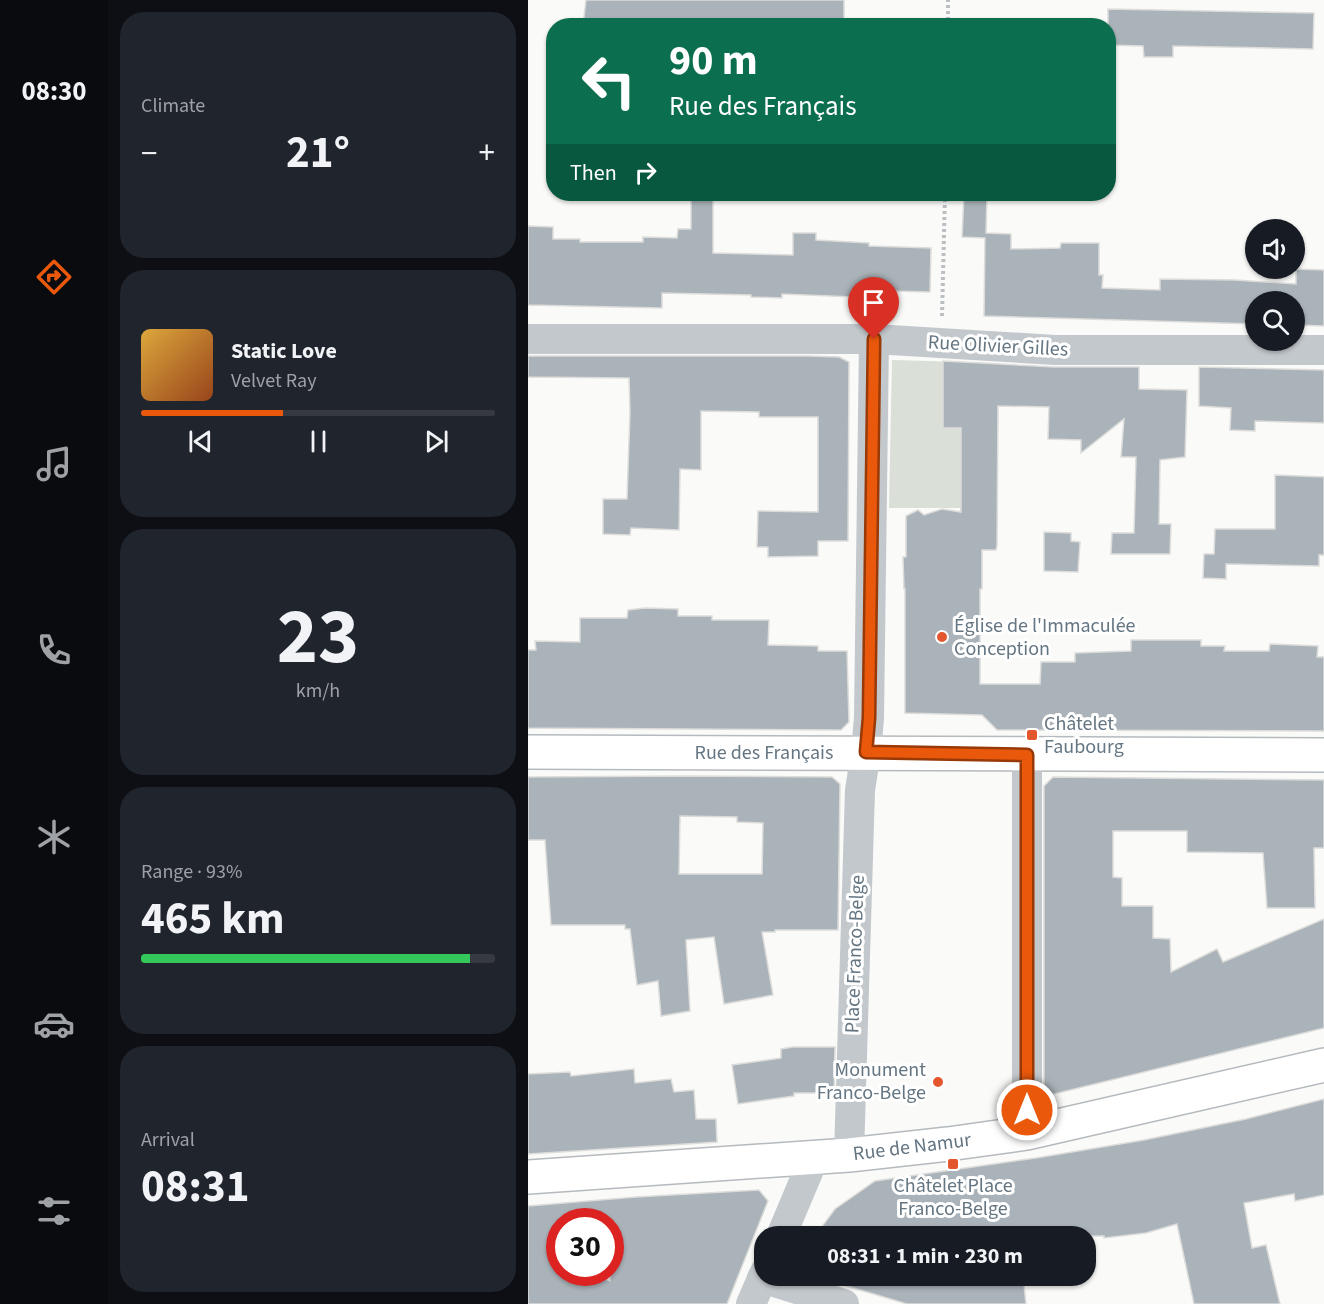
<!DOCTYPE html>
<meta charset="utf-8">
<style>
:root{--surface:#171b24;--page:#20242c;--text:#f1f3f6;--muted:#9ea1a6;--line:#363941;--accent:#ea580c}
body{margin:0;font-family:"Source Sans 3",sans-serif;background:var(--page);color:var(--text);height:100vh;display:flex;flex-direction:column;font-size:22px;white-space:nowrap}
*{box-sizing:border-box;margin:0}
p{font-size:20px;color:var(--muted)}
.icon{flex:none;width:33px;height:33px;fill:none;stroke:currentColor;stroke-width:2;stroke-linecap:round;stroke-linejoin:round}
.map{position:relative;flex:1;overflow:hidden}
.panel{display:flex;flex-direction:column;gap:12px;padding:12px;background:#0d0f14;width:420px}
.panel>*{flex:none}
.banner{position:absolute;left:18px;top:18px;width:570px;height:183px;border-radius:24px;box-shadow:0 2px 4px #0004;background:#0b6e4f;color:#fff;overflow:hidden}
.controls{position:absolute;left:717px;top:219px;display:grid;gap:12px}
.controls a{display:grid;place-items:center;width:60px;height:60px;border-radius:50%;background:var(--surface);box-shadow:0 2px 4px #0004;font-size:30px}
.speed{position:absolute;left:18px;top:1208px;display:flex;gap:12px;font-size:30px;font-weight:700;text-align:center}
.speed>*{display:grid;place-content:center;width:78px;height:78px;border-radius:50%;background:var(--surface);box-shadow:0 2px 4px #0004;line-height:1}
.speed .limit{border:9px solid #d22;background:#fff;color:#111}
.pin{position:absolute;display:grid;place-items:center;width:51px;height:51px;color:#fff;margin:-62px -26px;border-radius:50% 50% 50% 0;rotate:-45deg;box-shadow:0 0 6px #0007}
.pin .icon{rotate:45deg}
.me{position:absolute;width:66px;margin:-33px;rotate:0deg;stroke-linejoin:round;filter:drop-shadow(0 0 4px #0008)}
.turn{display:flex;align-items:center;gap:21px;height:126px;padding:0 24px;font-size:27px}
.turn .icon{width:78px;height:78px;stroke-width:2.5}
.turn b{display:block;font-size:42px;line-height:51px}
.then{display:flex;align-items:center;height:57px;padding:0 24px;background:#0003;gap:12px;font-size:22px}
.big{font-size:45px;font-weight:700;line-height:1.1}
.panel .tile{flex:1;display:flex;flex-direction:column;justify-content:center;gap:9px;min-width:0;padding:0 21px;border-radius:24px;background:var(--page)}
.panel .dial{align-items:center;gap:0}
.dial b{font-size:78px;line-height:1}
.song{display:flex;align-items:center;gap:18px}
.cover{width:72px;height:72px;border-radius:9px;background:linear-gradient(135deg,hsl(40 70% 55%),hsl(20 70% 35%))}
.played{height:6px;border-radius:3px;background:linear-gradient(90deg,var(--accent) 40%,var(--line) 40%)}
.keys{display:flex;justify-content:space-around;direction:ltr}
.heat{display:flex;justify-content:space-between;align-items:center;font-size:33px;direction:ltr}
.charge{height:9px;border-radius:4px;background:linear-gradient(90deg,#34c759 93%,var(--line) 0)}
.trip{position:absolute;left:226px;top:1226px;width:342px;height:60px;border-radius:24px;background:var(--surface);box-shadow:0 2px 4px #0004;font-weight:700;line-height:60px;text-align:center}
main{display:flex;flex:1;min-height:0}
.dock{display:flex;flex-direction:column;width:108px;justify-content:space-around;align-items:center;background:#090b0e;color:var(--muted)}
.dock .icon{width:42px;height:42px}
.dock .on{color:var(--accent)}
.dock b{font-size:27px;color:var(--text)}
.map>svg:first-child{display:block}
.green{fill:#dadfd7}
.building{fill:#aab3b9;stroke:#dcdcda;stroke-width:1.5;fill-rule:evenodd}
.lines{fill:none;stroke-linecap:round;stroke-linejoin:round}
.major-casing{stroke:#b5babe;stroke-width:36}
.path{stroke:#bbbfc2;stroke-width:4;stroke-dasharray:3 3;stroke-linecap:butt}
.minor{stroke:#c3c8cc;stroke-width:30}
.major{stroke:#fff;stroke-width:33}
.route-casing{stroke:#983908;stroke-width:15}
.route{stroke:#ea580c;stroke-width:10}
.poi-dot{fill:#e4572e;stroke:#fff;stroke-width:2}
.labels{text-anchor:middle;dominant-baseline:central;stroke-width:6;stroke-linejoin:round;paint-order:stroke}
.street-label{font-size:20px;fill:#657683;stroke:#fff}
.poi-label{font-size:20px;fill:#657683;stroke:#fff;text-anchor:start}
</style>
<main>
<nav class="dock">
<b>08:30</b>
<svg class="icon on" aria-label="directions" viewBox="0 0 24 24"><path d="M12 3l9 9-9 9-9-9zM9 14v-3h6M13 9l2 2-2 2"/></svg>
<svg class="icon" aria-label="music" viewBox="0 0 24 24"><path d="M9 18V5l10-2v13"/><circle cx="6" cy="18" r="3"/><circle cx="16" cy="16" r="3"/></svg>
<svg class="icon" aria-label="phone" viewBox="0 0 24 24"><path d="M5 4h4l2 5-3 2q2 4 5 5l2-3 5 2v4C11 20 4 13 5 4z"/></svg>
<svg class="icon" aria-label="climate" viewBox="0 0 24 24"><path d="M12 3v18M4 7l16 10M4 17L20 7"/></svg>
<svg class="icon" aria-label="car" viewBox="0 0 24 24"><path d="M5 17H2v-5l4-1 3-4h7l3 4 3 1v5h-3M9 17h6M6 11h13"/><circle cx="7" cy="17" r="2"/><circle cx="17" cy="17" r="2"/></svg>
<svg class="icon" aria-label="filters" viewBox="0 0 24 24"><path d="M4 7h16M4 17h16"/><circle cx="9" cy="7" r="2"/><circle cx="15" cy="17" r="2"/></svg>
</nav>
<section class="panel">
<div class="tile"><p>Climate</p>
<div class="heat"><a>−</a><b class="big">21°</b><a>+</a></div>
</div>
<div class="tile">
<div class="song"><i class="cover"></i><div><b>Static Love</b><p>Velvet Ray</p></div></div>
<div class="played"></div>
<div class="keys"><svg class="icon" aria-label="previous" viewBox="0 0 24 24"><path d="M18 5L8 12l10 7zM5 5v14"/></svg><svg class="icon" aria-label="pause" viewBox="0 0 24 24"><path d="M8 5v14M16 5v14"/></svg><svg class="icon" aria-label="next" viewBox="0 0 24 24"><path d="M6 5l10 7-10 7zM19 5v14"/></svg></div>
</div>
<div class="tile dial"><b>23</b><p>km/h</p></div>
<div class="tile"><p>Range · 93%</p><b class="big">465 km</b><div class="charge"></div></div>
<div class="tile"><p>Arrival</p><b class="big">08:31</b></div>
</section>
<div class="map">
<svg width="796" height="1304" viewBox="0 0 796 1304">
<rect width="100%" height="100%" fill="#fafaf8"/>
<!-- green -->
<path class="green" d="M364,360L469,363L470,524H439L433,517L432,508H361Z"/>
<!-- building -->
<g class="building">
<path d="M58,0H316V26H55Z"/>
<path d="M580,9L786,13L785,49L645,46V57H616L615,46L580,45Z"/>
<path d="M163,194H185V253L265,255V233H288V240L341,243V246L403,248L402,292L327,290V297L254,294V298L223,297V295L134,293V308L0,305V226L25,227V239H52V242H115V237L149,238L150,229H163Z"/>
<path d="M436,194H459L458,233L483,234V249L532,248L533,243H571V275H575L574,288L632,290V279L707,280L768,284V269L796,270V326L766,325V302H728V324L456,316L457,238L434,237Z"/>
<path d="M0,356H280L311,357L321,362L320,541H290V556L240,557V547H229L230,511L290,512V417H231V412L173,411V470L152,469L151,530L103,528L102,535L75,534V499H99L102,411L101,378L0,377Z"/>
<path d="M415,361L526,367H611V389L659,390L657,457L632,460L631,524H643L642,554H583L584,533H606L608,457H593L596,419L553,453V440L520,439L521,407L470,406L469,546L468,550H454V589H452V684H512L513,662H547V653L603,651V640H673V646H697L696,651H741L742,644L790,646L789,657H796V731L469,730L454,715L377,713V589H376L375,557H378V516L390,510L396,515L414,509L433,512V428H415Z"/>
<path d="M671,367L796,370V423L727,421V431L702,430L703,408L671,406Z"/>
<path d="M747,475L796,477V555H791V566L698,564V579L675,578L676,554H686L687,529H747Z"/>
<path d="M516,532L543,533V541L552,542L550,572L516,571Z"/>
<path d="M117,608L150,609V616H184V620H241L240,645L290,646V651H319L321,722L313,730L0,728V650H8L7,641L52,642V618H99L100,610Z"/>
<path d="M158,776L304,777L312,784L310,930H247V932H234L245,995L196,1004L186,937L158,940L162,1011L133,1016L130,981L109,985L102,929H97V925H23L17,840H0V777ZM152,816L209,817V822L235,823L234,874H151Z"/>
<path d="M525,777L796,780V848H786L787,908H739L735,853L659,852V831H585V877L594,878V906H625V938L642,939L643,972L689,949L695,962L796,919V1028L522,1095L516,1091V786Z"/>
<path d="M265,1047H307L306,1093H266V1096L210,1104L204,1065L253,1058V1049Z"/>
<path d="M106,1069L107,1083L143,1079L146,1092L166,1090L168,1119H188L189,1142L0,1154V1074L42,1072L43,1076Z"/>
<path d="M796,1099V1195L767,1201L766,1194L716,1203L724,1248L738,1245L752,1304H666L649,1224L618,1233L576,1238V1236H287L307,1209L347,1181L508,1158L616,1140L718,1119Z"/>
<path d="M231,1190L240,1201L199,1304H0V1206L108,1197ZM32,1221H82V1281L59,1272H32Z"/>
<path d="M282,1275H495L498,1304H379Z"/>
</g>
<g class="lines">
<defs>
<g id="major">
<path d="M0,752L796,755"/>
<path d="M0,1177L321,1155L420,1144L499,1133L796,1065"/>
</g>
</defs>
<!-- major casing -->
<use href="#major" class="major-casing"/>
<!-- path -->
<g class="path">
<path d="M420,26V0"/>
<path d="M414,316L417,194"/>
</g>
<!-- minor -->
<g class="minor">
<path d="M0,339H346L527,350H796"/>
<path d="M499,755V1133"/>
<path d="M321,1155L332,790L338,752L341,718L346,339"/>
<path d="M253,1236L286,1158"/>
<path d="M234,1278L316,1304"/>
<path d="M223,1304L237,1272"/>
</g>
<!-- major -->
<use href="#major" class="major"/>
</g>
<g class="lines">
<defs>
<path id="route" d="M346,339L341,718L338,752L499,755V1110"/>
</defs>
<!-- route casing -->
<use href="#route" class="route-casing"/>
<!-- route -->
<use href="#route" class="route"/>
</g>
<!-- markers -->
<g class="poi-dot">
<circle cx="414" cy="637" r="6"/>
<rect x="498" y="729" width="12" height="12" rx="3"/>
<circle cx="410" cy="1082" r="6"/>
<rect x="419" y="1158" width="12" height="12" rx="3"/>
</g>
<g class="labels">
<!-- street labels -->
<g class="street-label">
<text transform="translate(470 346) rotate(3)">Rue Olivier Gilles</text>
<text x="236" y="753">Rue des Français</text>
<text transform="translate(327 954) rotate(-88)">Place Franco-Belge</text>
<text transform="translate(384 1147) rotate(-7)">Rue de Namur</text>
</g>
<!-- poi labels -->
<g class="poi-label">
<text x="426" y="626">Église de l'Immaculée<tspan x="426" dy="23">Conception</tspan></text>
<text x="516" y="724">Châtelet<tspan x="516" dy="23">Faubourg</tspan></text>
<text x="398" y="1070" text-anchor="end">Monument<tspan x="398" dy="23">Franco-Belge</tspan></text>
<text x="425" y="1186" text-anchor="middle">Châtelet Place<tspan x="425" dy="23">Franco-Belge</tspan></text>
</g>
</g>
</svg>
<div class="controls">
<a><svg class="icon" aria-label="sound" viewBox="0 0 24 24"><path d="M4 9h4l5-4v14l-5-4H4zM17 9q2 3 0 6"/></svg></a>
<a><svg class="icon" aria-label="search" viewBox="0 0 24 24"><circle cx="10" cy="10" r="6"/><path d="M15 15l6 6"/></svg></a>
</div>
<div class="speed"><div class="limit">30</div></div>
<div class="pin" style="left:346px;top:339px;background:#d93025"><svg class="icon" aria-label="arrive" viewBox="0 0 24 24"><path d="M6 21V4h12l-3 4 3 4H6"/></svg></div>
<svg class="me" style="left:499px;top:1110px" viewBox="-20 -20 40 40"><circle r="17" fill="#ea580c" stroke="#fff" stroke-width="3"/><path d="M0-11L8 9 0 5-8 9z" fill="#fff"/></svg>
<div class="trip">08:31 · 1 min · 230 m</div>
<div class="banner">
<div class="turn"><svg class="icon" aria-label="left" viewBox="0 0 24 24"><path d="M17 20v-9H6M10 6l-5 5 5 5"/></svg><div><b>90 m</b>Rue des Français</div></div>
<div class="then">Then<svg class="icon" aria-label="right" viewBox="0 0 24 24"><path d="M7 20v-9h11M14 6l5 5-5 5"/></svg></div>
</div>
</div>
</main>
